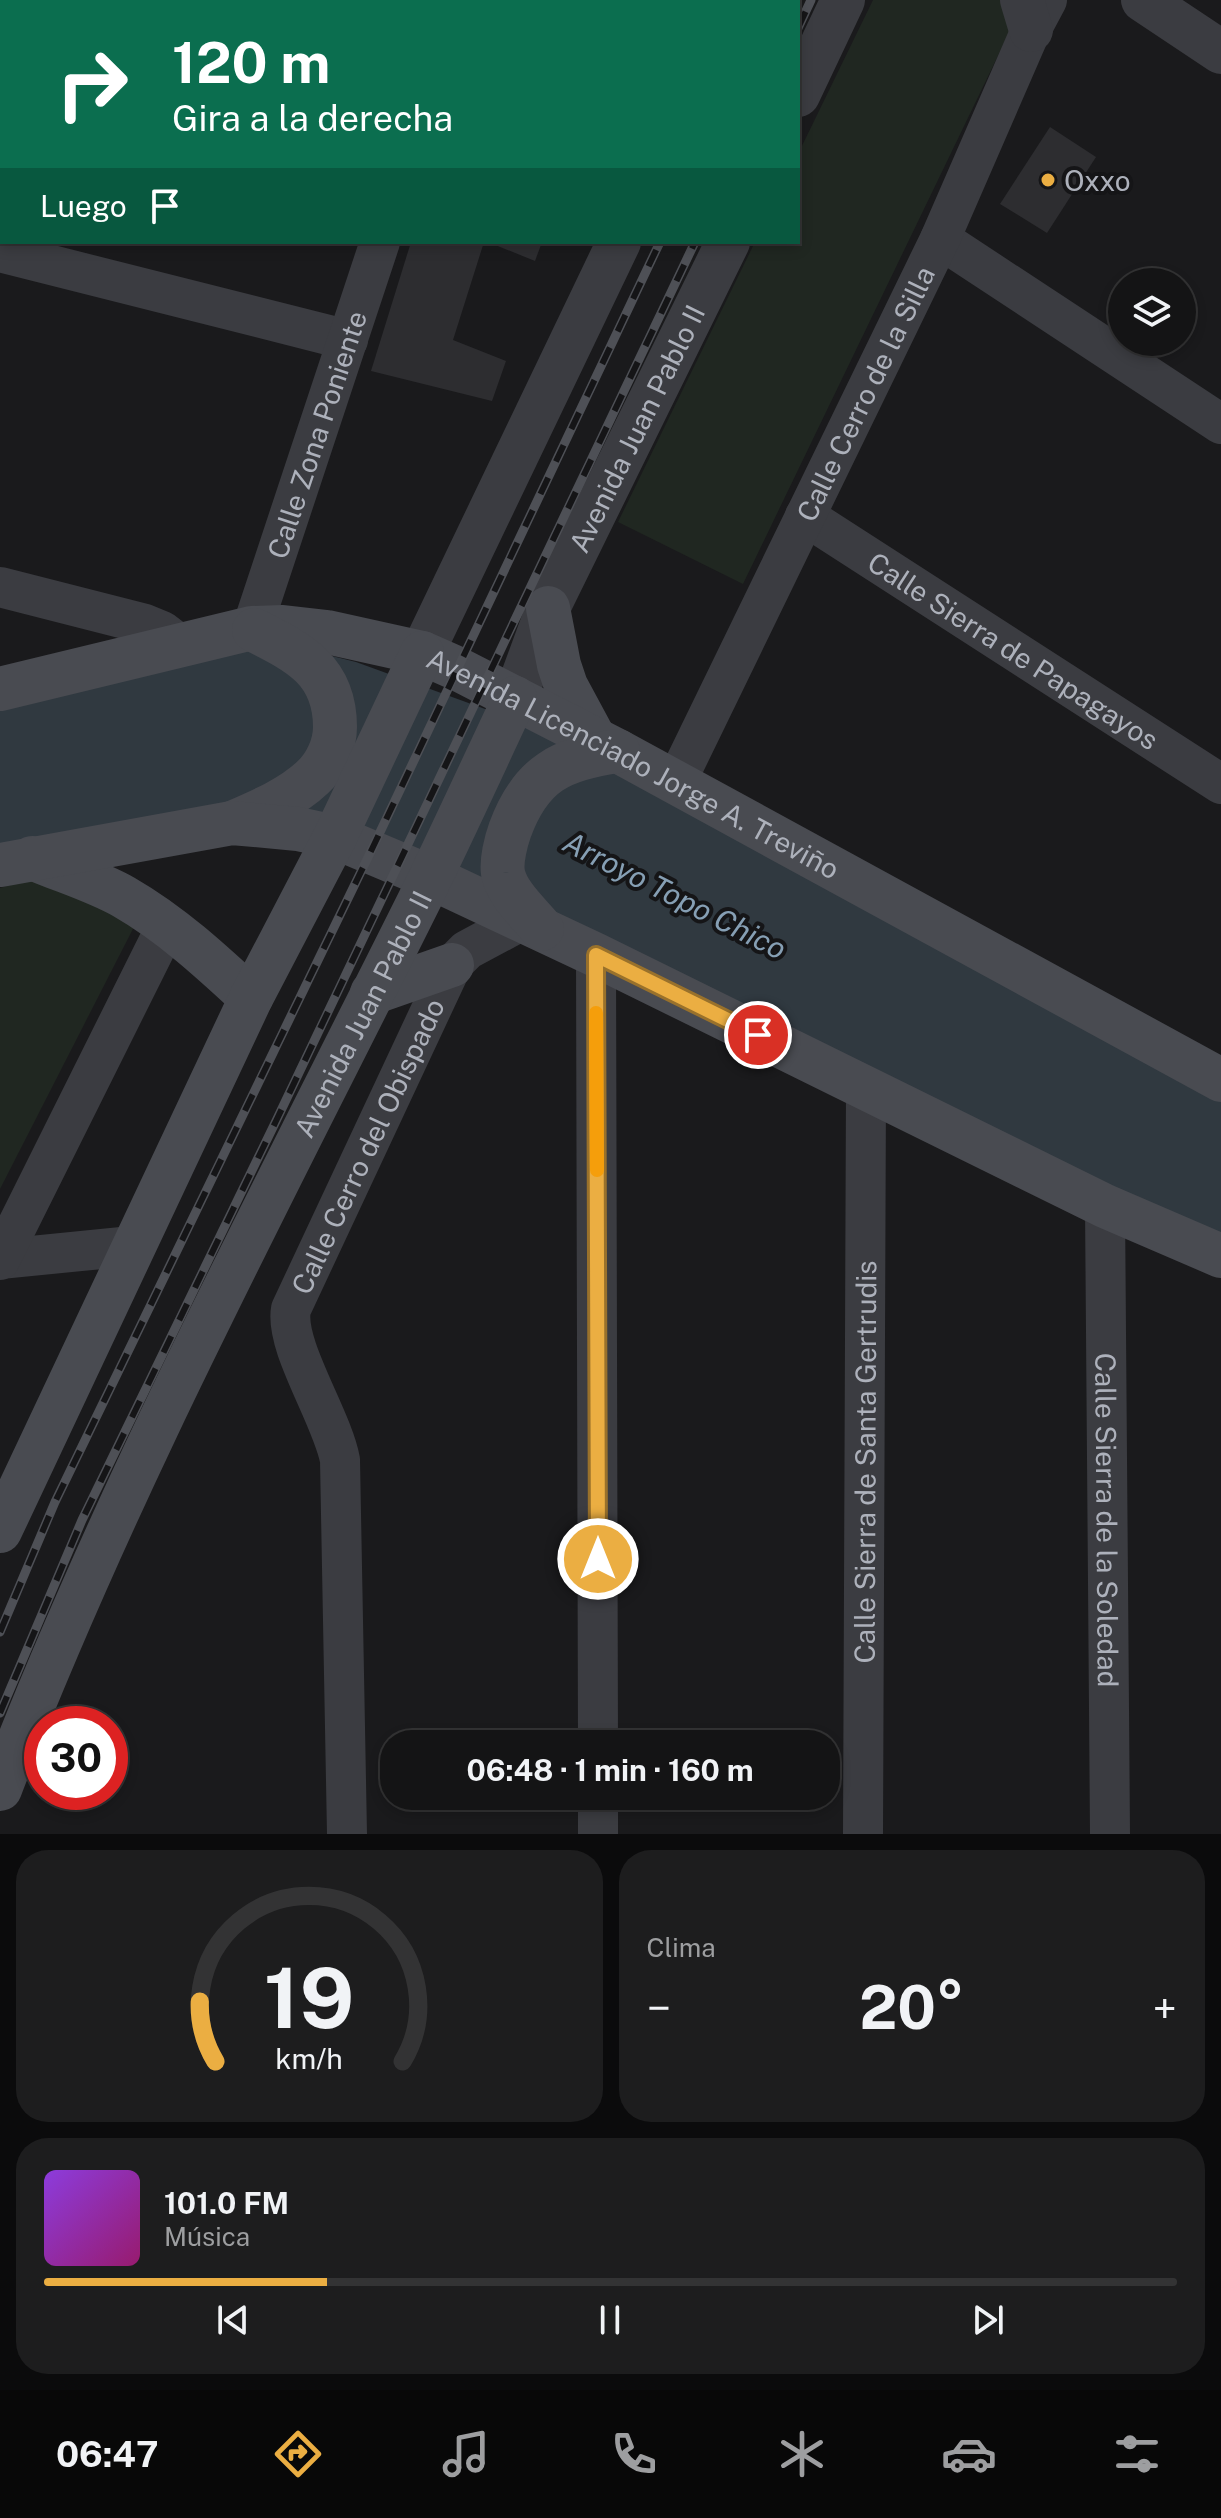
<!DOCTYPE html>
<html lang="es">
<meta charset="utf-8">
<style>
:root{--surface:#141415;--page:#1d1d1e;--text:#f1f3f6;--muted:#9d9ea0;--line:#333334;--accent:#ebae42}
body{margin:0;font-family:"Public Sans",sans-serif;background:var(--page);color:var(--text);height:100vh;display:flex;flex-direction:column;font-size:30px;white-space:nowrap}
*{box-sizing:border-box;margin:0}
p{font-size:26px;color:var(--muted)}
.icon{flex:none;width:44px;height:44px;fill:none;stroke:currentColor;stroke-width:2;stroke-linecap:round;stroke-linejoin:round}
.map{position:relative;height:1834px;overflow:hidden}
.details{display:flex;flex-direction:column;gap:16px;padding:16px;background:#0b0b0c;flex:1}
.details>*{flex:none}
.guide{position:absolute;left:0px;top:0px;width:800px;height:244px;box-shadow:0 4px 12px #0003,0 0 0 2px var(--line);background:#0b6e4f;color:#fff;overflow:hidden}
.tools{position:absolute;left:1108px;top:268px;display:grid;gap:16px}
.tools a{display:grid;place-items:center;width:88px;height:88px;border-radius:50%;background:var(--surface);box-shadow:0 4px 12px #0003,0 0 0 2px var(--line);font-size:40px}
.speed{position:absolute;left:24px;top:1706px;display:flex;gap:16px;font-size:40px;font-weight:700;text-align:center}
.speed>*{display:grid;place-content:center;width:104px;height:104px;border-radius:50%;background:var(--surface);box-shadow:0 4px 12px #0003,0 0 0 2px var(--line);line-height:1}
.speed .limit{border:12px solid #d22;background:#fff;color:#111}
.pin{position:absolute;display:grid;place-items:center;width:68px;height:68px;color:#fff;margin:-34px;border:4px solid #fff;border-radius:50%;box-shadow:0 2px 8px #0007}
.me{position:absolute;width:88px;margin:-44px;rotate:0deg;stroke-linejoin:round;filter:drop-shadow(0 0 6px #0008)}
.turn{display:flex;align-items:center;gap:28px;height:168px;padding:0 40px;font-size:36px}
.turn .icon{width:104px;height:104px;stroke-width:2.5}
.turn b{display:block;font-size:56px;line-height:68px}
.then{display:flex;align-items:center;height:76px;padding:0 40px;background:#0003;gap:16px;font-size:30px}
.big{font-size:60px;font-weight:700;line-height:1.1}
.details .widget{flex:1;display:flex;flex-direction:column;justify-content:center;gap:12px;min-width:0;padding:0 28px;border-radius:32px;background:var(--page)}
.details .dial{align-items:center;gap:0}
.dial svg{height:208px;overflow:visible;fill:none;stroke:var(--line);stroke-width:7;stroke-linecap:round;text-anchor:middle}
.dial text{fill:var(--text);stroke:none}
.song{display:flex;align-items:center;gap:24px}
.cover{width:96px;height:96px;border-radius:12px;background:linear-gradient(135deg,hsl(270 70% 55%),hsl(320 70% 35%))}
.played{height:8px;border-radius:4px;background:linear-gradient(90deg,var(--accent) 25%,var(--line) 25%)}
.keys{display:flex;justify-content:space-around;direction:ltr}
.heat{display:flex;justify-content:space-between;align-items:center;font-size:44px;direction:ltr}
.details .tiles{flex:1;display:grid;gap:16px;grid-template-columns:1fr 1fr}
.widget:last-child{grid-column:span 2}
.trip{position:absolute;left:380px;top:1730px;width:460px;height:80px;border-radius:32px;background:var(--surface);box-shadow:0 4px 12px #0003,0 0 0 2px var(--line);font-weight:700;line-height:80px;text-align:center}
.dock{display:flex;height:128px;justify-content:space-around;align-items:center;background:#080808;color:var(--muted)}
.dock .icon{width:56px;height:56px}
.dock .current{color:var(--accent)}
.dock b{font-size:36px;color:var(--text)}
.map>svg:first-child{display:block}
.green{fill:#202721}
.water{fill:#303940}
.building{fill:#2d2d30}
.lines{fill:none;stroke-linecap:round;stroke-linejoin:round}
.service{stroke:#3b3c41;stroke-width:20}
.minor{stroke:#3b3c41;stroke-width:40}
.tertiary{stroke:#3b3c41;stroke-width:44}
.secondary{stroke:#494b51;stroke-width:44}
.rail-casing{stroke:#4e5056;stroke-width:9}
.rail{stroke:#151517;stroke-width:6;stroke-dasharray:18;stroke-linecap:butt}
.route-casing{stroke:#99712b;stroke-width:20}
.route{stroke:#ebae42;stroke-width:14}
.slow{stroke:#f59e0b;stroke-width:14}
.poi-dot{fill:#ebae42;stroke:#151517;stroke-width:3}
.labels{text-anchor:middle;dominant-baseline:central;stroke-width:8;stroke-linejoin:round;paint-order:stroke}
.poi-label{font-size:28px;fill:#adb1bb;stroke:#151517;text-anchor:start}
.street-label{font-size:28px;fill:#adb1bb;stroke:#151517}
.water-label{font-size:30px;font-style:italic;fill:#869fb4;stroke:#151517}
</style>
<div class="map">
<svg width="1221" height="1834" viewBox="0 0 1221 1834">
<rect width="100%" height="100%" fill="#1a1a1c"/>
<!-- green -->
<g class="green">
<path d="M873,0H1018L1021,8L743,584L618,522L755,242H798V154Z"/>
<path d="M58,872L138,919L0,1189V888Z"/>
</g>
<!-- water -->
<path class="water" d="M284,644L356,662L507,717L1221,1080V1256L344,818L0,865V689Z"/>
<!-- building -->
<g class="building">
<path d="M1050,127L1096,157L1047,233L1000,204Z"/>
<path d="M411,242H484L453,340L506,361L492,401L371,371Z"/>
<path d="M488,242H542L535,261Z"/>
</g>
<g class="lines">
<!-- service -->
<path class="service" d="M698,0L704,2"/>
<!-- minor -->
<g class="minor">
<path d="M458,2L459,0"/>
<path d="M940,239L1221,424"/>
<path d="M0,252L348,340"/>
<path id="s1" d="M805,516L1221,784"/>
<path d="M0,587L145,624L162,631L179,644"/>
<path id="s2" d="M252,628L380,242"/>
<path id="s3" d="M676,782L940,239L1031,30L1047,0"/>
<path d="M596,955L598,1744"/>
<path id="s4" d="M1105,1206L1110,1834"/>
<path d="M0,1259L132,1246"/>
<path d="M0,1260L167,925"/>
<path d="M598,1796V1834"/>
<path id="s5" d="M347,1834L340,1460C332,1417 284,1346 291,1309L452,965L467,950L521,921"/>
<path id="s6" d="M863,1834L866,1089"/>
</g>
<!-- tertiary -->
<g class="tertiary">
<path d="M1022,0L1031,30"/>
<path d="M1143,0L1221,52"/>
<path d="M734,2L735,0"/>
<path d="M798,95L843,0"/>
<path d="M422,653L619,242"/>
<path id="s7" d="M515,698L548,608L728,242"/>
</g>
<!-- secondary -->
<g class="secondary">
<path d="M548,608L559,665L566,686L594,738"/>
<path id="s8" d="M0,689L252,628L283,627L327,632L422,653L456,668L618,751L1221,1080"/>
<path d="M232,823C260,811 291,798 313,777C326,765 335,745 335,727C335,671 300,653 254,630"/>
<path d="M32,858C62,871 96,881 124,897C171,924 211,961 251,998"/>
<path d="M0,865L232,823L298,829L335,837L430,877L596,955L1105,1206L1221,1256"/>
<path d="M542,929C529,913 507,894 503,873C501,861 506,841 510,830C531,773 561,759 618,751"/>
<path d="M372,993L452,965"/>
<path d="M0,1531L251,998L335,837L422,653"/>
<path id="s9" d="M0,1789C118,1483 273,1194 419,901C452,834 483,766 515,698"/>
</g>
<defs>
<g id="rail">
<path d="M775,2L776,0"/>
<path d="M798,28L811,0"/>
<path d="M0,1632L55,1502L372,849L660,242"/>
<path d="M0,1713L82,1520L276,1121L695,242"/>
</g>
</defs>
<!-- rail casing -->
<use href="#rail" class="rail-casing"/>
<!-- rail -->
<use href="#rail" class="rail"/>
</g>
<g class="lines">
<defs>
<path id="route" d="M598,1559L596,955L758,1035"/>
</defs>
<!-- route casing -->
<use href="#route" class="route-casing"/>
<!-- route -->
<use href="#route" class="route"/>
<!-- slow -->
<path class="slow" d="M596,1013L597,1170"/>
</g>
<!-- markers -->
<circle class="poi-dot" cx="1048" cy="180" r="8"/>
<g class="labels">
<!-- poi labels -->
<g class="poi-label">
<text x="1064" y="180">Oxxo</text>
</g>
<!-- street labels -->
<g class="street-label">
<text stroke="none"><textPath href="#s3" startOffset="432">Calle Cerro de la Silla</textPath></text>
<text stroke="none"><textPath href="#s7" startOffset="296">Avenida Juan Pablo II</textPath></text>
<text stroke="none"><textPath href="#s2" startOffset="204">Calle Zona Poniente</textPath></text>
<text stroke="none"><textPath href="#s1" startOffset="248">Calle Sierra de Papagayos</textPath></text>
<text stroke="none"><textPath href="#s8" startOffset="670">Avenida Licenciado Jorge A. Treviño</textPath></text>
<text stroke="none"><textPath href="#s9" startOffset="856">Avenida Juan Pablo II</textPath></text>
<text stroke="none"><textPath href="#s5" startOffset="714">Calle Cerro del Obispado</textPath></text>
<text stroke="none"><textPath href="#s6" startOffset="372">Calle Sierra de Santa Gertrudis</textPath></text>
<text stroke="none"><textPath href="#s4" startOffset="314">Calle Sierra de la Soledad</textPath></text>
</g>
<!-- water labels -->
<g class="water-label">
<text transform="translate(675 895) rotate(27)">Arroyo Topo Chico</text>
</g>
</g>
</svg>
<div class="tools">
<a><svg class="icon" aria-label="layers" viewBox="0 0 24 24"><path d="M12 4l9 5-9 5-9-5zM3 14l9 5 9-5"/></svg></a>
</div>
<div class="speed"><div class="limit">30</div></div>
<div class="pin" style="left:758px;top:1035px;background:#d93025"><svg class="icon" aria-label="arrive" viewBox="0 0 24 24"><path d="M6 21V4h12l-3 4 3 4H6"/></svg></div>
<svg class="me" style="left:598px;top:1559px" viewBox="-20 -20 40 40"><circle r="17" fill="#ebae42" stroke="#fff" stroke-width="3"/><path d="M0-11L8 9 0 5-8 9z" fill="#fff"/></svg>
<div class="trip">06:48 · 1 min · 160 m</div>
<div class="guide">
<div class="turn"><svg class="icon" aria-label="right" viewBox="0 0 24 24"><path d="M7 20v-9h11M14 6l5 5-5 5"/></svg><div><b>120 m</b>Gira a la derecha</div></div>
<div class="then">Luego<svg class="icon" aria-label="arrive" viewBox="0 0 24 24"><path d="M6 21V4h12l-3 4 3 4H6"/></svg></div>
</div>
</div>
<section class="details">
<div class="tiles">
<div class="widget dial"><svg viewBox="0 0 100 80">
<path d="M14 69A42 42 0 1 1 86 69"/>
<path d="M14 69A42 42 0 0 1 8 46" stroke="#ebae42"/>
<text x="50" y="56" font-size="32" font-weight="700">19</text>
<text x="50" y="72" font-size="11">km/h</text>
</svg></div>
<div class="widget"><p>Clima</p>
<div class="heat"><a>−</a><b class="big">20°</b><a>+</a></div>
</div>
<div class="widget">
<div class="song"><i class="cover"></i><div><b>101.0 FM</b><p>Música</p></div></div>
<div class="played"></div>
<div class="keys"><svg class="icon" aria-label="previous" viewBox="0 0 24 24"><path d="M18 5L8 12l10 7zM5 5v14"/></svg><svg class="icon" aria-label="pause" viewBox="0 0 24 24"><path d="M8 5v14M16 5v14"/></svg><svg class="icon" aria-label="next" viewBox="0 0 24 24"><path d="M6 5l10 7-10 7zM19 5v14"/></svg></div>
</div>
</div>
</section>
<nav class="dock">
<b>06:47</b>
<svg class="icon current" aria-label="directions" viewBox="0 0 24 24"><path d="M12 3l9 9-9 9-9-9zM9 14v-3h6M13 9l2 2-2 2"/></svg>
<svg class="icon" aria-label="music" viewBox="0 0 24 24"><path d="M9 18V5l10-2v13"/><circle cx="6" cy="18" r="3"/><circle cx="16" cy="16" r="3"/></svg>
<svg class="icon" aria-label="phone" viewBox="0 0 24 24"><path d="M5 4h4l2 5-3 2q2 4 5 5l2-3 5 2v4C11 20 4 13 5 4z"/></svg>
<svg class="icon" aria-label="climate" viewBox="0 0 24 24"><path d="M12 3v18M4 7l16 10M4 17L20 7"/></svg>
<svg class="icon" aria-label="car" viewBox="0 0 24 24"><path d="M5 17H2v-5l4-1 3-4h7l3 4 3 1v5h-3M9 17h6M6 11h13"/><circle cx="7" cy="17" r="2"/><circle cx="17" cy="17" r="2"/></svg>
<svg class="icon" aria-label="filters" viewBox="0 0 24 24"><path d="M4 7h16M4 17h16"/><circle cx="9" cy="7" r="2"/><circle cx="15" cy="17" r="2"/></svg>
</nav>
